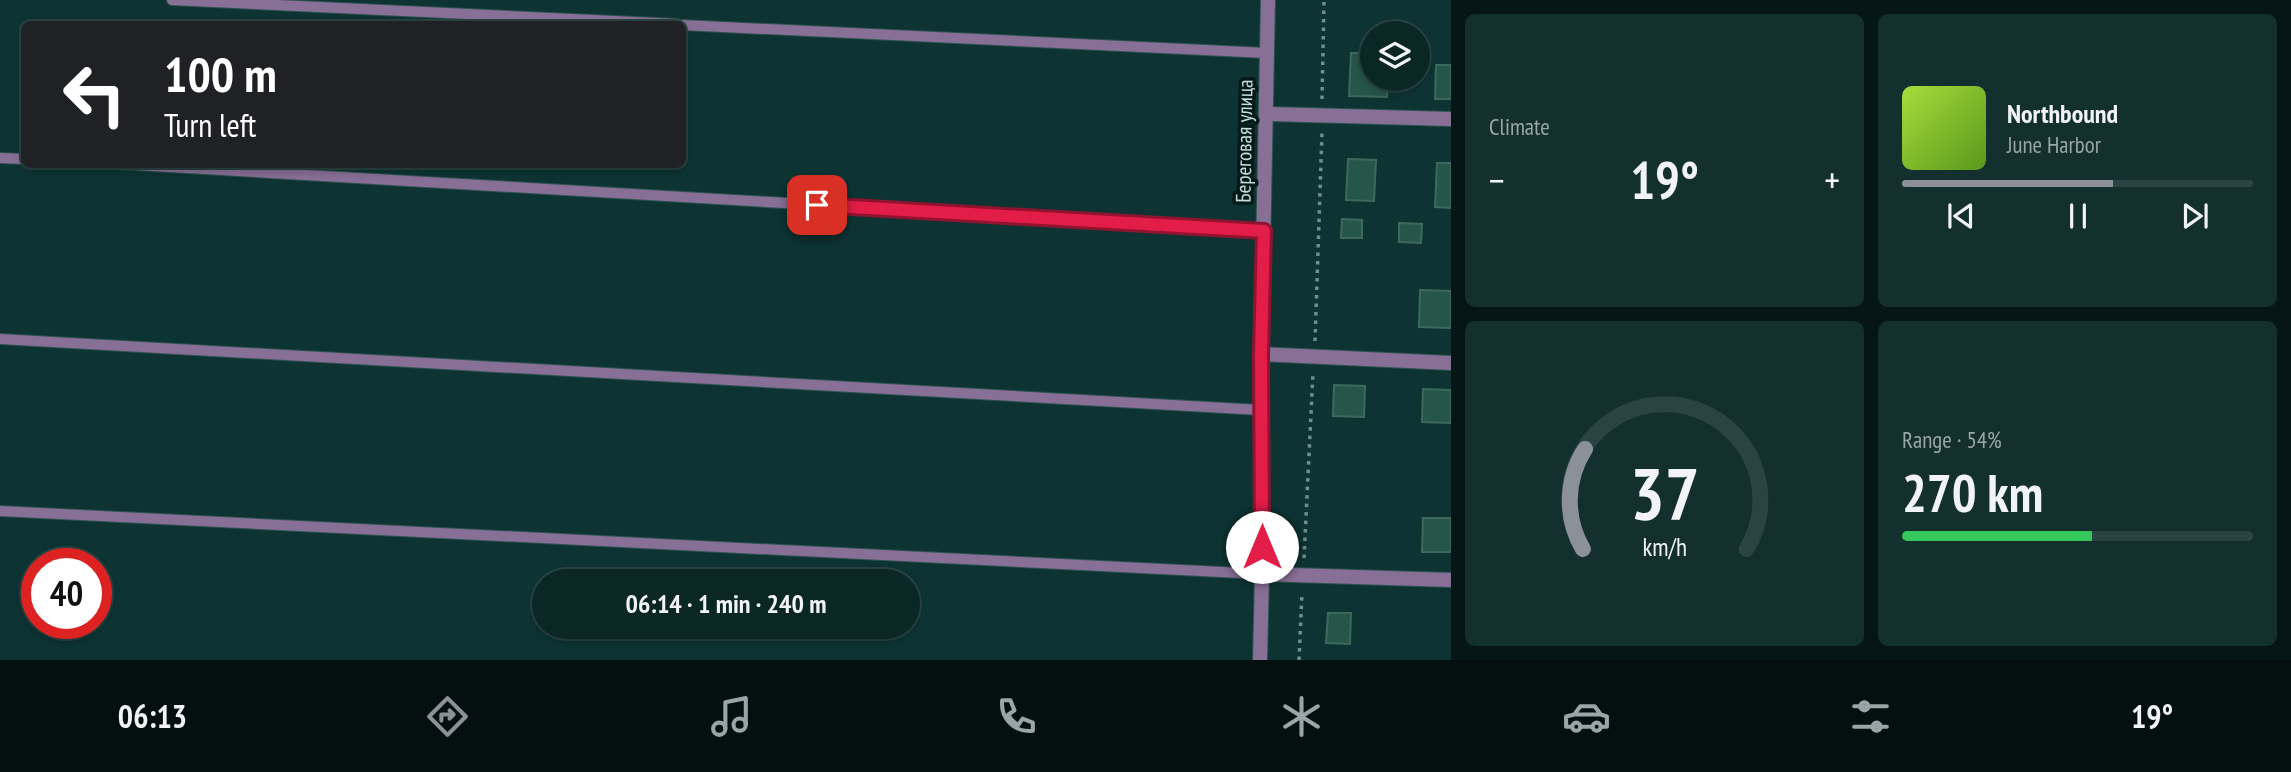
<!DOCTYPE html>
<meta charset="utf-8">
<style>
:root{--surface:#0a2726;--page:#132f2e;--text:#f1f3f6;--muted:#99a5a7;--line:#2a4443;--accent:#8c9099}
body{margin:0;font-family:"PT Sans Narrow",sans-serif;background:var(--page);color:var(--text);height:100vh;display:flex;flex-direction:column;font-size:26px;white-space:nowrap}
*{box-sizing:border-box;margin:0}
p{font-size:23px;color:var(--muted)}
.icon{flex:none;width:38px;height:38px;fill:none;stroke:currentColor;stroke-width:2;stroke-linecap:round;stroke-linejoin:round}
.map{position:relative;flex:1;overflow:hidden}
.panel{display:flex;flex-direction:column;gap:14px;padding:14px;background:#061515;width:840px}
.panel>*{flex:none}
.banner{position:absolute;left:21px;top:21px;width:665px;height:147px;border-radius:10px;box-shadow:0 4px 10px #0003,0 0 0 2px var(--line);background:#202124;color:#fff;overflow:hidden}
.fabs{position:absolute;left:1360px;top:21px;display:grid;gap:14px}
.fabs a{display:grid;place-items:center;width:70px;height:70px;border-radius:50%;background:var(--surface);box-shadow:0 4px 10px #0003,0 0 0 2px var(--line);font-size:35px}
.speed{position:absolute;left:21px;top:548px;display:flex;gap:14px;font-size:35px;font-weight:700;text-align:center}
.speed>*{display:grid;place-content:center;width:91px;height:91px;border-radius:50%;background:var(--surface);box-shadow:0 4px 10px #0003,0 0 0 2px var(--line);line-height:1}
.speed .limit{border:10px solid #d22;background:#fff;color:#111}
.pin{position:absolute;display:grid;place-items:center;width:60px;height:60px;color:#fff;margin:-30px;border-radius:14px;box-shadow:0 4px 10px #0006}
.me{position:absolute;width:77px;margin:-38px;rotate:0deg;stroke-linejoin:round;filter:drop-shadow(0 0 5px #0008)}
.turn{display:flex;align-items:center;gap:24px;height:147px;padding:0 28px;font-size:32px}
.turn .icon{width:91px;height:91px;stroke-width:2.5}
.turn b{display:block;font-size:49px;line-height:60px}
.big{font-size:52px;font-weight:700;line-height:1.1}
.panel .tile{flex:1;display:flex;flex-direction:column;justify-content:center;gap:10px;min-width:0;padding:0 24px;border-radius:10px;background:var(--page)}
.panel .dial{align-items:center;gap:0}
.dial svg{height:182px;overflow:visible;fill:none;stroke:var(--line);stroke-width:7;stroke-linecap:round;text-anchor:middle}
.dial text{fill:var(--text);stroke:none}
.song{display:flex;align-items:center;gap:21px}
.cover{width:84px;height:84px;border-radius:10px;background:linear-gradient(135deg,hsl(80 70% 55%),hsl(90 70% 35%))}
.played{height:7px;border-radius:4px;background:linear-gradient(90deg,var(--accent) 60%,var(--line) 60%)}
.keys{display:flex;justify-content:space-around;direction:ltr}
.heat{display:flex;justify-content:space-between;align-items:center;font-size:38px;direction:ltr}
.charge{height:10px;border-radius:5px;background:linear-gradient(90deg,#34c759 54%,var(--line) 0)}
.panel .tiles{flex:1;display:grid;gap:14px;grid-template-columns:repeat(2,1fr)}
.trip{position:absolute;left:532px;top:569px;width:388px;height:70px;border-radius:35px;background:var(--surface);box-shadow:0 4px 10px #0003,0 0 0 2px var(--line);font-weight:700;line-height:70px;text-align:center}
.tab-bar{display:flex;height:112px;justify-content:space-around;align-items:center;background:#04100f;color:var(--muted)}
.tab-bar .icon{width:49px;height:49px}
.tab-bar .on{color:var(--accent)}
.tab-bar b{font-size:32px;color:var(--text)}
main{display:flex;flex:1;min-height:0}
.map>svg:first-child{display:block}
.building{fill:#265649;stroke:#3d695d;stroke-width:2}
.lines{fill:none;stroke-linecap:round;stroke-linejoin:round}
.service-casing{stroke:#2e5351;stroke-width:12}
.minor-casing{stroke:#2e5351;stroke-width:16}
.tertiary-casing{stroke:#2e5351;stroke-width:16}
.path{stroke:#6f8f8d;stroke-width:3.5;stroke-dasharray:3.5 5;stroke-linecap:butt}
.service{stroke:#886f96;stroke-width:10}
.minor{stroke:#886f96;stroke-width:14}
.tertiary{stroke:#886f96;stroke-width:14}
.route-casing{stroke:#92132f;stroke-width:18}
.route{stroke:#e11d48;stroke-width:12}
.labels{text-anchor:middle;dominant-baseline:central;stroke-width:7;stroke-linejoin:round;paint-order:stroke}
.street-label{font-size:21px;fill:#c5dedc;stroke:#051919}
</style>
<main>
<div class="map">
<svg width="1451" height="660" viewBox="0 0 1451 660">
<rect width="100%" height="100%" fill="#0d3433"/>
<!-- building -->
<g class="building">
<path d="M1351,53H1372V79H1388L1387,97L1349,96Z"/>
<path d="M1436,65H1451V99H1435Z"/>
<path d="M1348,159L1376,160L1374,201L1346,200Z"/>
<path d="M1437,163H1451V208L1435,207Z"/>
<path d="M1342,219L1362,220V238H1341Z"/>
<path d="M1399,223L1422,224L1421,243L1399,242Z"/>
<path d="M1420,290L1451,291V328L1419,327Z"/>
<path d="M1334,385L1365,386L1364,417L1333,416Z"/>
<path d="M1423,389L1451,390V423L1422,422Z"/>
<path d="M1423,518H1451V552H1422Z"/>
<path d="M1328,613H1351L1350,644L1326,643Z"/>
</g>
<g class="lines">
<defs>
<g id="service">
<path d="M172,0L677,24"/>
<path d="M682,25L1267,53"/>
<path d="M0,158L24,159"/>
<path d="M119,164L1264,231"/>
<path d="M0,339L1261,410"/>
<path d="M0,511L1262,574"/>
</g>
<g id="minor">
<path d="M1266,114L1451,119"/>
<path d="M1261,354L1451,363"/>
<path d="M1262,574L1451,580"/>
</g>
<path id="tertiary" d="M1260,660L1262,574L1261,354L1268,0"/>
</defs>
<!-- service casing -->
<use href="#service" class="service-casing"/>
<!-- minor casing -->
<use href="#minor" class="minor-casing"/>
<!-- tertiary casing -->
<use href="#tertiary" class="tertiary-casing"/>
<!-- path -->
<g class="path">
<path d="M1322,99L1324,0"/>
<path d="M1315,341L1322,132"/>
<path d="M1304,558L1313,373"/>
<path d="M1299,660L1302,593"/>
</g>
<!-- service -->
<use href="#service" class="service"/>
<!-- minor -->
<use href="#minor" class="minor"/>
<!-- tertiary -->
<use href="#tertiary" class="tertiary"/>
</g>
<g class="lines">
<defs>
<path id="route" d="M817,205L1264,231L1261,354L1262,547"/>
</defs>
<!-- route casing -->
<use href="#route" class="route-casing"/>
<!-- route -->
<use href="#route" class="route"/>
</g>
<g class="labels">
<!-- street labels -->
<g class="street-label">
<text transform="translate(1244 141) rotate(-89)">Береговая улица</text>
</g>
</g>
</svg>
<div class="fabs">
<a><svg class="icon" aria-label="layers" viewBox="0 0 24 24"><path d="M12 4l9 5-9 5-9-5zM3 14l9 5 9-5"/></svg></a>
</div>
<div class="speed"><div class="limit">40</div></div>
<div class="pin" style="left:817px;top:205px;background:#d93025"><svg class="icon" aria-label="arrive" viewBox="0 0 24 24"><path d="M6 21V4h12l-3 4 3 4H6"/></svg></div>
<svg class="me" style="left:1262px;top:547px" viewBox="-20 -20 40 40"><circle r="19" fill="#fff"/><path d="M0-13L10 11 0 6-10 11z" fill="#e11d48"/></svg>
<div class="trip">06:14 · 1 min · 240 m</div>
<div class="banner">
<div class="turn"><svg class="icon" aria-label="left" viewBox="0 0 24 24"><path d="M17 20v-9H6M10 6l-5 5 5 5"/></svg><div><b>100 m</b>Turn left</div></div>
</div>
</div>
<section class="panel">
<div class="tiles">
<div class="tile"><p>Climate</p>
<div class="heat"><a>−</a><b class="big">19°</b><a>+</a></div>
</div>
<div class="tile">
<div class="song"><i class="cover"></i><div><b>Northbound</b><p>June Harbor</p></div></div>
<div class="played"></div>
<div class="keys"><svg class="icon" aria-label="previous" viewBox="0 0 24 24"><path d="M18 5L8 12l10 7zM5 5v14"/></svg><svg class="icon" aria-label="pause" viewBox="0 0 24 24"><path d="M8 5v14M16 5v14"/></svg><svg class="icon" aria-label="next" viewBox="0 0 24 24"><path d="M6 5l10 7-10 7zM19 5v14"/></svg></div>
</div>
<div class="tile dial"><svg viewBox="0 0 100 80">
<path d="M14 69A42 42 0 1 1 86 69"/>
<path d="M14 69A42 42 0 0 1 15 25" stroke="#8c9099"/>
<text x="50" y="56" font-size="32" font-weight="700">37</text>
<text x="50" y="72" font-size="11">km/h</text>
</svg></div>
<div class="tile"><p>Range · 54%</p><b class="big">270 km</b><div class="charge"></div></div>
</div>
</section>
</main>
<nav class="tab-bar">
<b>06:13</b>
<svg class="icon on" aria-label="directions" viewBox="0 0 24 24"><path d="M12 3l9 9-9 9-9-9zM9 14v-3h6M13 9l2 2-2 2"/></svg>
<svg class="icon" aria-label="music" viewBox="0 0 24 24"><path d="M9 18V5l10-2v13"/><circle cx="6" cy="18" r="3"/><circle cx="16" cy="16" r="3"/></svg>
<svg class="icon" aria-label="phone" viewBox="0 0 24 24"><path d="M5 4h4l2 5-3 2q2 4 5 5l2-3 5 2v4C11 20 4 13 5 4z"/></svg>
<svg class="icon" aria-label="climate" viewBox="0 0 24 24"><path d="M12 3v18M4 7l16 10M4 17L20 7"/></svg>
<svg class="icon" aria-label="car" viewBox="0 0 24 24"><path d="M5 17H2v-5l4-1 3-4h7l3 4 3 1v5h-3M9 17h6M6 11h13"/><circle cx="7" cy="17" r="2"/><circle cx="17" cy="17" r="2"/></svg>
<svg class="icon" aria-label="filters" viewBox="0 0 24 24"><path d="M4 7h16M4 17h16"/><circle cx="9" cy="7" r="2"/><circle cx="15" cy="17" r="2"/></svg>
<b>19°</b>
</nav>
